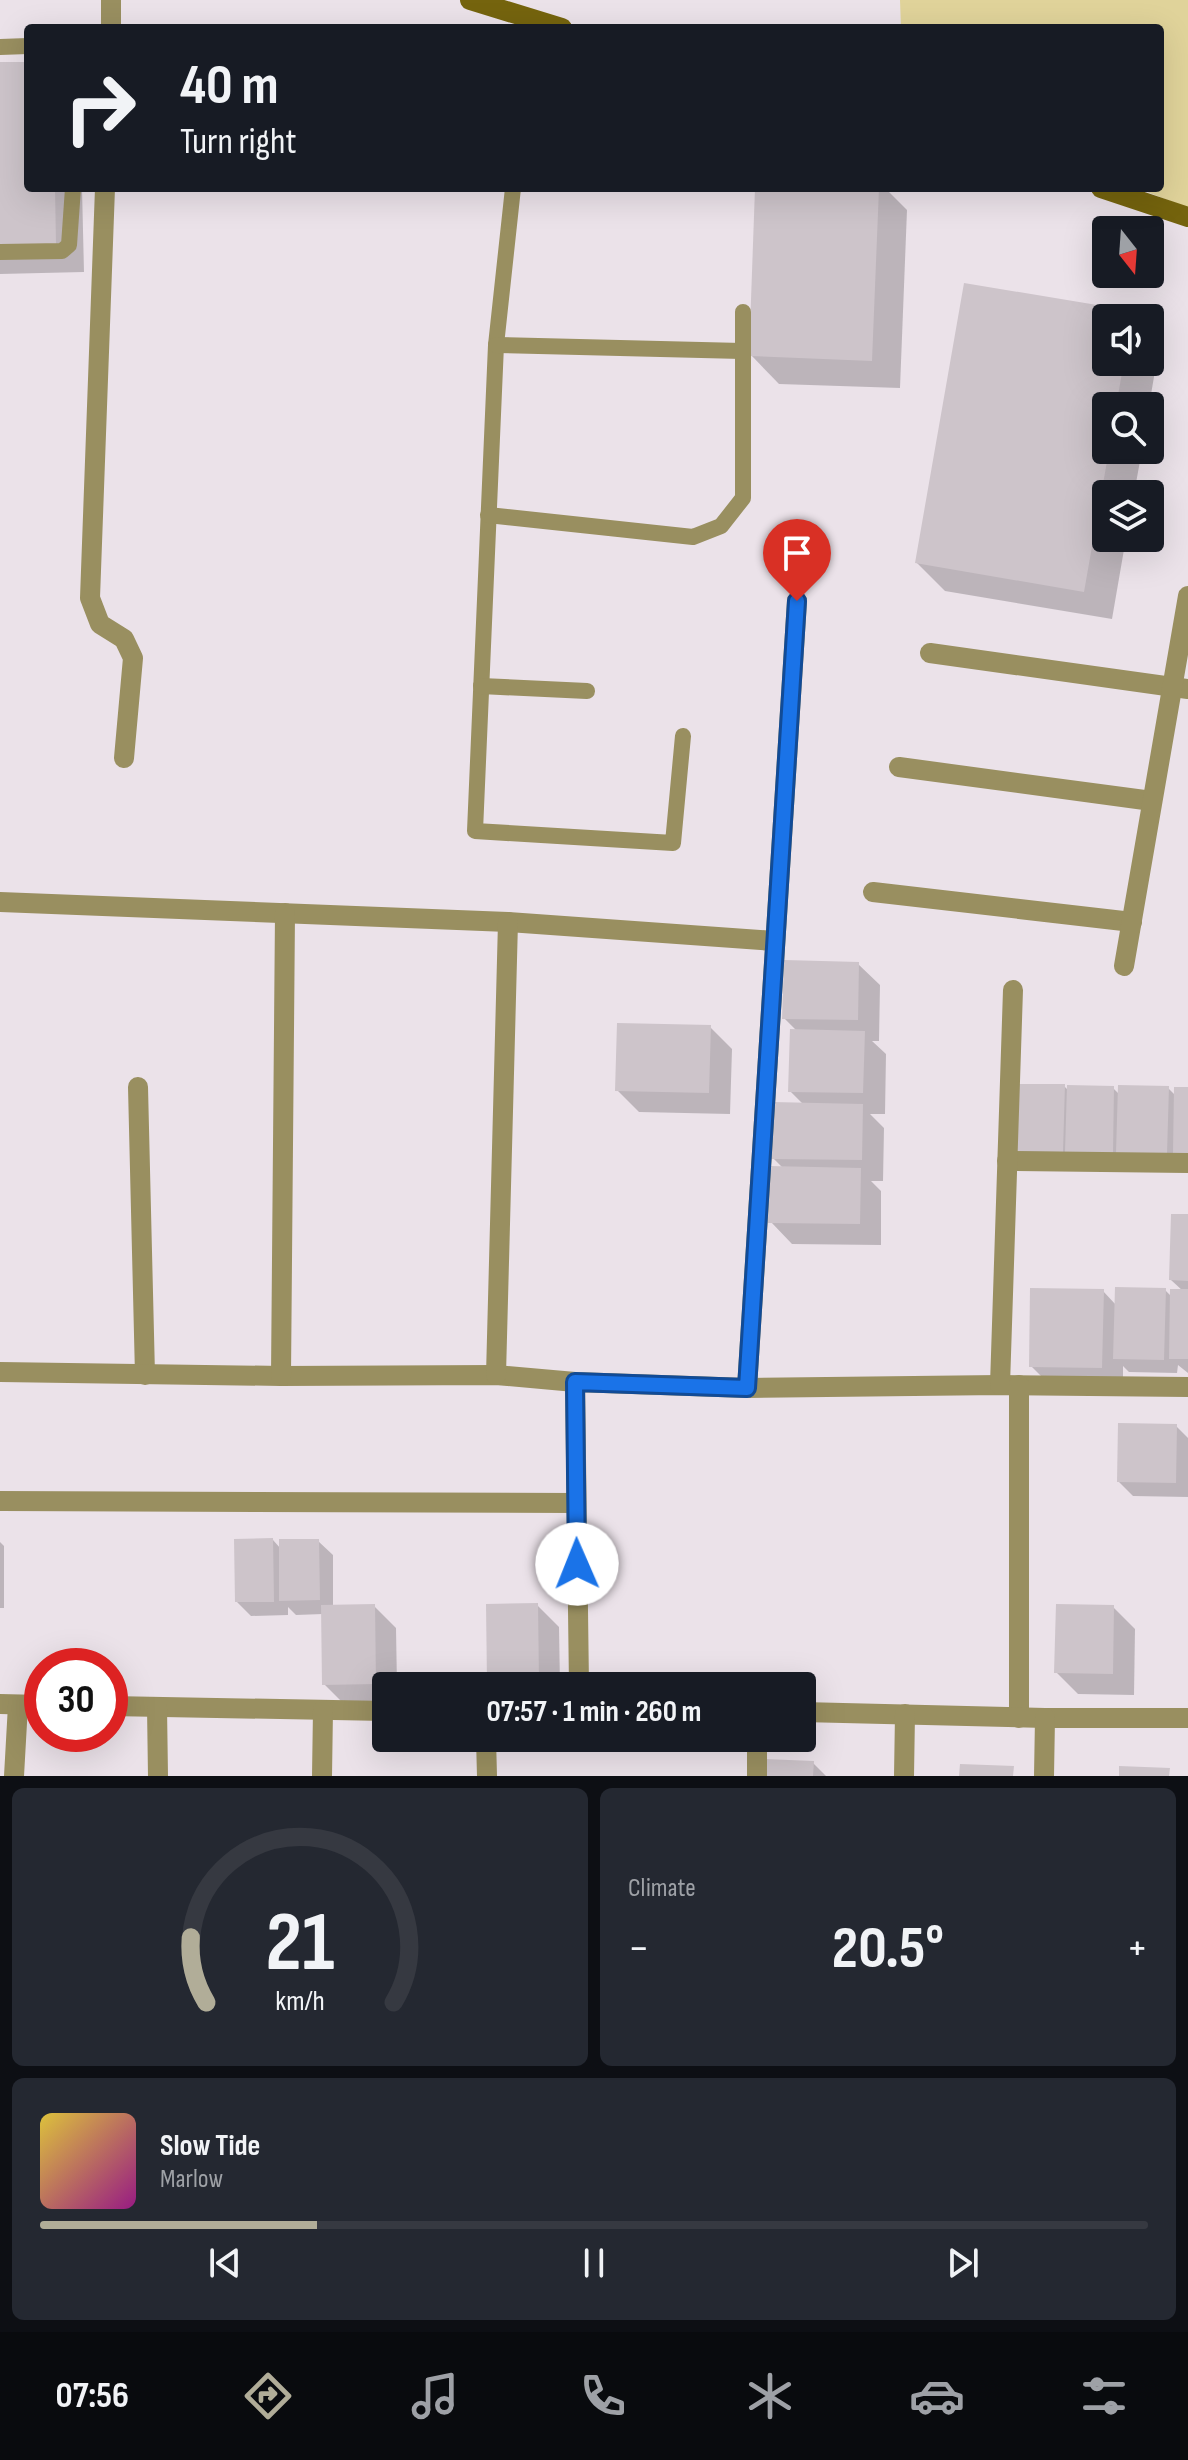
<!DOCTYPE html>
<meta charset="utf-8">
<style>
:root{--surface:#171b24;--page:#242831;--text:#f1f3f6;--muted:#9ea1a6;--line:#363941;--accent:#b1ad98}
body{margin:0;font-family:"Sofia Sans Condensed",sans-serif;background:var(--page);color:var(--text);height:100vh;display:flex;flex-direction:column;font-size:30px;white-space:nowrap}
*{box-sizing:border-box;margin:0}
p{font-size:26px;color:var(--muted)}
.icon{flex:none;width:44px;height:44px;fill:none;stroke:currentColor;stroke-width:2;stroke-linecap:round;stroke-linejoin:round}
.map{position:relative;height:1776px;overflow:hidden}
.sheet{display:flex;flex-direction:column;gap:12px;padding:12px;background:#0d0f14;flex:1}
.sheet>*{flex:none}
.banner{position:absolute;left:24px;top:24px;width:1140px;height:168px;border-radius:8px;box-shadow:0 8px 32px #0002;background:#171b24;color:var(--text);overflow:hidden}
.needle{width:52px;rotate:163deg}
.tools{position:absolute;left:1092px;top:216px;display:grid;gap:16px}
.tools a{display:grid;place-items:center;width:72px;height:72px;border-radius:8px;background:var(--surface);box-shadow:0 8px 32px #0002;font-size:40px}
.speed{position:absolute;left:24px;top:1648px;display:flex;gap:16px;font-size:40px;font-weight:700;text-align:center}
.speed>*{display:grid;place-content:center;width:104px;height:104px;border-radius:50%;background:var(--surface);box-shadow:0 8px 32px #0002;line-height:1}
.speed .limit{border:12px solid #d22;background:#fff;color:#111}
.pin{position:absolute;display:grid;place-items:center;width:68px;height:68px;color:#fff;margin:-82px -34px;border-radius:50% 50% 50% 0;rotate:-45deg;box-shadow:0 0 8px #0007}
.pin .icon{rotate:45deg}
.me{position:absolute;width:88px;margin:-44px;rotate:359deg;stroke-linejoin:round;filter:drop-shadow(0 0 6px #0008)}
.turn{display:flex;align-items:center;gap:28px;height:168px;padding:0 24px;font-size:36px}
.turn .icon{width:104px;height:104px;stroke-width:2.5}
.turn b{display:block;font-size:56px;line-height:68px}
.big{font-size:60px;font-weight:700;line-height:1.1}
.sheet .widget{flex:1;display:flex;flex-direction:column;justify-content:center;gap:12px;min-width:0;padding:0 28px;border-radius:12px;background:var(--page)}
.sheet .dial{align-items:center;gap:0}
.dial svg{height:208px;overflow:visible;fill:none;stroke:var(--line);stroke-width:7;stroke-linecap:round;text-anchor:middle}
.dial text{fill:var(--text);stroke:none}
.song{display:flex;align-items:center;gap:24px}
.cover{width:96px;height:96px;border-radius:12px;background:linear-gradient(135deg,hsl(50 70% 55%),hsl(310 70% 35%))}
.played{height:8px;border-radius:4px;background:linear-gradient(90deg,var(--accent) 25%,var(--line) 25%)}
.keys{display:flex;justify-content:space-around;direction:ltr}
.heat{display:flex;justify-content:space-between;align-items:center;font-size:44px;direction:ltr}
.sheet .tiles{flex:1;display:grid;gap:12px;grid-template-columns:1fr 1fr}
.widget:last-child{grid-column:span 2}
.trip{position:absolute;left:372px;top:1672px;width:444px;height:80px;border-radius:8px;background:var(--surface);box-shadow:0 8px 32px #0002;font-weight:700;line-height:80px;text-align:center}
.tab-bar{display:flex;height:128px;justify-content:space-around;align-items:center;background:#090b0e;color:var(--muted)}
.tab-bar .icon{width:56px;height:56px}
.tab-bar .selected{color:var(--accent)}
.tab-bar b{font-size:36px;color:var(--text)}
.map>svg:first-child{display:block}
.green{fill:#e0d39a}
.shadow{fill:#0003}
.building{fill:#cdc4ca}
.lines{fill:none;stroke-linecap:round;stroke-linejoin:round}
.lane{stroke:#998f60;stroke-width:16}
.street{stroke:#998f60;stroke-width:20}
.secondary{stroke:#75640e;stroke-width:20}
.route-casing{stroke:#114b97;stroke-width:20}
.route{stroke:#1a73e8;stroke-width:14}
</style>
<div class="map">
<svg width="1188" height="1776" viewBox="0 0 1188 1776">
<rect width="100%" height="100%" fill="#ebe2e9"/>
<!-- green -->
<path class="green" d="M900,0H1188V208L1137,188H1160V28H901Z"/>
<!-- shadow -->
<g class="shadow">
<path d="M0,64H28V188H82L84,272L0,274Z"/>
<path d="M757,188H885L907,210L900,388L779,384L751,355Z"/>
<path d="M965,285L1132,313L1137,318H1106V362H1150V331L1160,342L1149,406H1106V450H1142L1134,494H1106V538H1126L1112,619L945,591L917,563Z"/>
<path d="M858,964L880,985L879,1041H872L886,1054L885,1114H870L884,1128L883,1181H871L881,1191V1245L792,1244L771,1222L783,1168L773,1158L804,1105L790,1091L797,1031L784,1018Z"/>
<path d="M710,1027L732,1049L730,1114L639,1112L617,1090Z"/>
<path d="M1064,1086L1069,1091L1113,1088L1119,1094L1168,1088L1176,1096L1188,1089V1166L1032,1165L1018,1150Z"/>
<path d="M1188,1216V1373L1178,1365L1177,1373L1129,1372L1123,1366V1389L1053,1388L1031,1366L1103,1291L1116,1305L1165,1290L1172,1297L1183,1291L1171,1280Z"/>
<path d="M1176,1426L1188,1438V1497L1133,1496L1119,1482Z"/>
<path d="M273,1540L281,1549L318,1541L333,1555V1607L374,1606L396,1628L397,1686H386V1705L346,1706L324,1684L323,1614L296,1615L288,1607V1615L251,1616L237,1602Z"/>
<path d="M0,1542L4,1546V1608H0Z"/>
<path d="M537,1605L559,1627L560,1686H492L489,1682Z"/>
<path d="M1113,1607L1135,1629L1134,1695L1078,1694L1056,1672Z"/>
<path d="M813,1763L826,1776H765Z"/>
</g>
<!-- building -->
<g class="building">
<path d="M0,62H28V188H55L56,244L0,245Z"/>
<path d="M755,188H879L872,361L749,356Z"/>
<path d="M964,283L1133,311L1131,318H1106V362H1124L1116,406H1106V450H1109L1084,592L915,563Z"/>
<path d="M784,960L859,962L858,1020L782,1019Z"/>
<path d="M617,1023L711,1025L709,1093L615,1091Z"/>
<path d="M790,1029L865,1031L863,1093L788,1092Z"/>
<path d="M1018,1084H1065L1063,1152L1016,1151Z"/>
<path d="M1067,1085L1114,1086L1113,1153L1065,1152Z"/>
<path d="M1118,1085L1169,1086L1167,1154L1116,1153Z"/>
<path d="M1174,1087H1188V1154H1173Z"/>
<path d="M772,1102L863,1104L862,1160L771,1159Z"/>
<path d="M769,1166L861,1168L860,1224L768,1223Z"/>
<path d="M1171,1214H1188V1281L1169,1280Z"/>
<path d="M1115,1287L1166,1288L1164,1360L1113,1359Z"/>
<path d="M1030,1288L1104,1289L1102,1368L1029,1367Z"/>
<path d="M1170,1289H1188V1359H1169Z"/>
<path d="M1118,1423L1177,1424L1176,1483L1117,1482Z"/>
<path d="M273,1538L274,1602H235L234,1539Z"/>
<path d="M279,1539H319L320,1600L279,1601Z"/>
<path d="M538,1603L539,1683H487L486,1604Z"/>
<path d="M375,1604L376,1684L322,1685L321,1605Z"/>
<path d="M1056,1604L1114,1605L1113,1674L1054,1673Z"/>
<path d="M764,1759L814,1761L813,1776H763Z"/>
<path d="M960,1764L1014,1766L1013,1776H959Z"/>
<path d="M1119,1766L1170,1768L1169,1776H1119Z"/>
</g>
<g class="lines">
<!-- lane -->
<g class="lane">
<path d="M0,47L28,46"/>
<path d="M513,188L496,345L475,831L673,843L683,736"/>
<path d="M0,252L62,251L69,245L73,188"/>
<path d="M496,345L742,351"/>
<path d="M488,515L693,537L721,526L743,498V312"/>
<path d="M481,686L587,691"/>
</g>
<!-- street -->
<g class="street">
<path d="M111,28V0"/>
<path d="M105,188L90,598L100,624L124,639L133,658L124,758"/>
<path d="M930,653L1188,689"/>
<path d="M899,767L1152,801"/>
<path d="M873,892L1132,922"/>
<path d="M0,902L508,922L774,941"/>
<path d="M1124,966L1188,596"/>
<path d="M138,1087L145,1375"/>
<path d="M1007,1161L1188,1163"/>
<path d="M0,1372L281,1376L496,1375L575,1382L747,1388L1000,1385L1188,1387"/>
<path d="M496,1375L508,922"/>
<path d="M281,1376L285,913"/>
<path d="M575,1382L579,1686"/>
<path d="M1000,1385L1013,990"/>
<path d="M1019,1385V1718"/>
<path d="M747,1388L797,601"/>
<path d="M0,1501L575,1503"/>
<path d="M0,1704L42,1705"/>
<path d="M110,1706L386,1711"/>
<path d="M157,1707L158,1776"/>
<path d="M802,1712L1045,1718H1188"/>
<path d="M486,1738L487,1776"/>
<path d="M14,1776L18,1705"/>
<path d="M322,1776L323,1710"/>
<path d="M757,1776V1738"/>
<path d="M904,1776L905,1714"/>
<path d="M1044,1776L1045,1718"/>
</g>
<!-- secondary -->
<g class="secondary">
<path d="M470,0L562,28"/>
<path d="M1101,188L1188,217"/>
</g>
</g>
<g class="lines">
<defs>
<path id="route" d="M577,1564L575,1382L747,1388L797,601"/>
</defs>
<!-- route casing -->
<use href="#route" class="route-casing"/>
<!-- route -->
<use href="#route" class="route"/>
</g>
</svg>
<div class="tools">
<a><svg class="needle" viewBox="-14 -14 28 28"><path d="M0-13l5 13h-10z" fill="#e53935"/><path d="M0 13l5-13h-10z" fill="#9ea1a6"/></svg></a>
<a><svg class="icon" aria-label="sound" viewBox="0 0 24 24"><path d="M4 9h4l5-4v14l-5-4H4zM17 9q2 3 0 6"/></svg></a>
<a><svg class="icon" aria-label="search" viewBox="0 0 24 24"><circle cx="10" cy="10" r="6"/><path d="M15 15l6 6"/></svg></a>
<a><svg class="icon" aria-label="layers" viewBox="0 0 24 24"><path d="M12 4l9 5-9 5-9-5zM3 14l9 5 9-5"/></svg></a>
</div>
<div class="speed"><div class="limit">30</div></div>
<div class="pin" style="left:797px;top:601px;background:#d93025"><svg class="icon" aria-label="arrive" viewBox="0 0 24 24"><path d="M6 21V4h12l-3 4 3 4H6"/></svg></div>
<svg class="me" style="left:577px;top:1564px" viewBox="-20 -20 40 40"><circle r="19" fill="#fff"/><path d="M0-13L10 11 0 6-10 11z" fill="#1a73e8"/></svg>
<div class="trip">07:57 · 1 min · 260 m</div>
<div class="banner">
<div class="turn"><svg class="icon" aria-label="right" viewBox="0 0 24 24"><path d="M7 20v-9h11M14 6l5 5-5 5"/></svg><div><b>40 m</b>Turn right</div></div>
</div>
</div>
<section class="sheet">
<div class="tiles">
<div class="widget dial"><svg viewBox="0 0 100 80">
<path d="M14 69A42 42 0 1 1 86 69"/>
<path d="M14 69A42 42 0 0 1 8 44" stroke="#b1ad98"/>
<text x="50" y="56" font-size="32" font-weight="700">21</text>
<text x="50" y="72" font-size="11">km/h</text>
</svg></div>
<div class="widget"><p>Climate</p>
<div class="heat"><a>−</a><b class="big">20.5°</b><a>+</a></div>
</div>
<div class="widget">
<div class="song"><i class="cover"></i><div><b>Slow Tide</b><p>Marlow</p></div></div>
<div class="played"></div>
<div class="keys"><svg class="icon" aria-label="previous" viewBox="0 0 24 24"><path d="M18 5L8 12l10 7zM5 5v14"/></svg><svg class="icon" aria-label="pause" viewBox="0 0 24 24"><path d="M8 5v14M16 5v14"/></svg><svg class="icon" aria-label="next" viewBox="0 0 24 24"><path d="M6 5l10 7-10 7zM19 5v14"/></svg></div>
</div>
</div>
</section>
<nav class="tab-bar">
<b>07:56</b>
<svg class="icon selected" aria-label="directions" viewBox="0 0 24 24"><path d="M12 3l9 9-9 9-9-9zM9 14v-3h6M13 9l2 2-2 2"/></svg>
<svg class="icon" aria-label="music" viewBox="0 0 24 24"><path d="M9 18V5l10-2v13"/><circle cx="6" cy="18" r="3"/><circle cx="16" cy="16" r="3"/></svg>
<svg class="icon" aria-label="phone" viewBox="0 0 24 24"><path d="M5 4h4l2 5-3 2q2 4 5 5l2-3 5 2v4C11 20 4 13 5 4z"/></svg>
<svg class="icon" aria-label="climate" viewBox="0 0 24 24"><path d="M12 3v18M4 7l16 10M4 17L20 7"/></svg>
<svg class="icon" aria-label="car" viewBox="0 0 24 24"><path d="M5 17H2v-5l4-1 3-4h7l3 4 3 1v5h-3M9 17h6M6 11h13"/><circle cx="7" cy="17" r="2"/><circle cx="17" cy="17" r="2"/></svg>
<svg class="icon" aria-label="filters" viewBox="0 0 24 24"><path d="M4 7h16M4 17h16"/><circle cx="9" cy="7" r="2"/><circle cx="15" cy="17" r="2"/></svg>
</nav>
